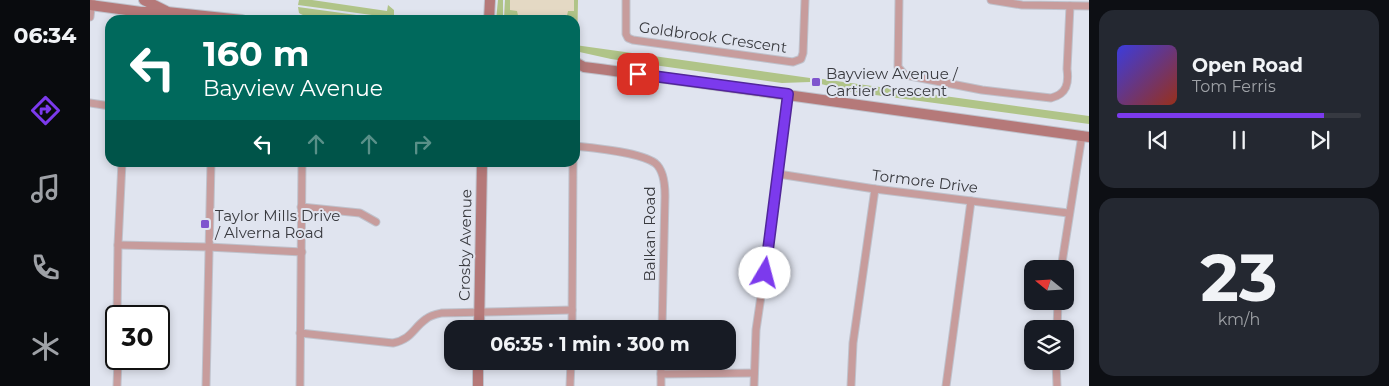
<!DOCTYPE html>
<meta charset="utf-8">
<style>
:root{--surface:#171b24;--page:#242831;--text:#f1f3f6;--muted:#9ea1a6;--line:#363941;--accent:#7c3aed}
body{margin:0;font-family:Montserrat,sans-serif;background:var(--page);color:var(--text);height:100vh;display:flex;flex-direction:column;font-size:19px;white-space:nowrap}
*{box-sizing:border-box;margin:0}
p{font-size:16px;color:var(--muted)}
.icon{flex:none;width:28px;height:28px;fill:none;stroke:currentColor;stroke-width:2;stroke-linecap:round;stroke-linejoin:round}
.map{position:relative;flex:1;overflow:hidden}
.panel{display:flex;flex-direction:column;gap:10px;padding:10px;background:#0d0f14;width:300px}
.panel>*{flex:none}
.hud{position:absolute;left:15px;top:15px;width:475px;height:152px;border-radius:15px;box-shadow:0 2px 8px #0003;background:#00695c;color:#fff;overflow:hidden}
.needle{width:32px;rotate:288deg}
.fabs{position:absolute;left:934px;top:260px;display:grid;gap:10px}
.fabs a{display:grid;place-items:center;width:50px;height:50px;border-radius:10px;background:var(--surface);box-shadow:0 2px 8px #0003;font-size:25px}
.speed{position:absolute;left:15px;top:305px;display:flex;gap:10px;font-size:25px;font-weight:700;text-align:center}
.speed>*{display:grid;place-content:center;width:65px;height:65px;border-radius:50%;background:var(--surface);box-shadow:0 2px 8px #0003;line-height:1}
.speed .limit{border:2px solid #111;border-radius:8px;background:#fff;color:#111}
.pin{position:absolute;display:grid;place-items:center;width:42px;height:42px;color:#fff;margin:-21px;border-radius:10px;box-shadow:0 2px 8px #0006}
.me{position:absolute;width:55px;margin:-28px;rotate:8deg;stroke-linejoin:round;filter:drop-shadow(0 0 4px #0008)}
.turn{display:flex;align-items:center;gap:18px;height:105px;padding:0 15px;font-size:22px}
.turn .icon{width:65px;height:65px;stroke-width:2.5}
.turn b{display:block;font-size:35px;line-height:42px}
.lanes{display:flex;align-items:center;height:48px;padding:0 15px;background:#0003;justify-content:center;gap:25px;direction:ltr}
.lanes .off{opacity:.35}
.panel .tile{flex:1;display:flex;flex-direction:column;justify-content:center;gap:8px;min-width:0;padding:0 18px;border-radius:15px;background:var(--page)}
.panel .dial{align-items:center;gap:0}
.dial b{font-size:65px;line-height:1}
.song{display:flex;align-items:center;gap:15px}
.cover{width:60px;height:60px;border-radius:8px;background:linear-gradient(135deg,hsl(240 70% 55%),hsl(10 70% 35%))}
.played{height:5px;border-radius:2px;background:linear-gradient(90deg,var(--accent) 85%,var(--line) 85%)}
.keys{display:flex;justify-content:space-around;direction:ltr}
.trip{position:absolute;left:354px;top:320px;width:292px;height:50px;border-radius:15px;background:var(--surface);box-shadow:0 2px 8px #0003;font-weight:700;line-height:50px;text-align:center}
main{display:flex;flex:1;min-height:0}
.tabs{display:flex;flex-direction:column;width:90px;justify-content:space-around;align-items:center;background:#090b0e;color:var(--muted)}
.tabs .icon{width:35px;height:35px}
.tabs .active{color:var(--accent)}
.tabs b{font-size:22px;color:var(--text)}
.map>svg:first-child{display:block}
.commercial{fill:#e4d9c4}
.green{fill:#b0c488}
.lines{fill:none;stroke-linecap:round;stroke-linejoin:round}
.street-casing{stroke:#bfc2cc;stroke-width:9}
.secondary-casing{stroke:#bfc2cc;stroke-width:12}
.street{stroke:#c79c9c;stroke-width:7}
.secondary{stroke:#b57979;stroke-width:10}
.route-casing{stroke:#51269a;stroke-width:12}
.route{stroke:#7c3aed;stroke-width:9}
.poi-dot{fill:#7f55ce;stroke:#e0e4ef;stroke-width:2}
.labels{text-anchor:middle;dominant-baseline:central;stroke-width:4;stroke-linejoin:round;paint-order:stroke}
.street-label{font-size:15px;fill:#393a3f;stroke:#e0e4ef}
.poi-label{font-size:15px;fill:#393a3f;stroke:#e0e4ef;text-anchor:start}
</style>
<main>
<nav class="tabs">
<b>06:34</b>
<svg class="icon active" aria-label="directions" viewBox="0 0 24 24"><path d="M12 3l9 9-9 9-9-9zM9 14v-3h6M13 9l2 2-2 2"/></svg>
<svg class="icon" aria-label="music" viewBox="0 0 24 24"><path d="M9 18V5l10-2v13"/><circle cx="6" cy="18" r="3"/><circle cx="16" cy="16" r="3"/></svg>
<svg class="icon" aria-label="phone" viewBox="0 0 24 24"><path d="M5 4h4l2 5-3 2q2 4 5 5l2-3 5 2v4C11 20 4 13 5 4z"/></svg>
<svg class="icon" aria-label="climate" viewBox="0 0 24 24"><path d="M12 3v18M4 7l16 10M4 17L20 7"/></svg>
</nav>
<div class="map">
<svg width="999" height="386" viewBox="0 0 999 386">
<rect width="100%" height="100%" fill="#e0e4ef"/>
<!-- commercial -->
<path class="commercial" d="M415,0H488L487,43H485V20H414Z"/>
<!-- green -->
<g class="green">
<path d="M209,0H222L297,11L298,5L304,10V18L208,5Z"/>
<path d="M408,0H413V20H406Z"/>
<path d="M415,0H420V10L427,11L429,20H414Z"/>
<path d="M484,0H488L487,43H485V20H476L478,11H484Z"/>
<path d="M208,7L303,20C283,20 222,23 209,13Z"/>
<path d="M485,45L720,78V82L692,83L521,59L485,51Z"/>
<path d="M732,79L999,116V124L763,92L731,84Z"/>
</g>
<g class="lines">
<defs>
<g id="street">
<path d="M536,0V34L538,38L543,40L703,62L711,59L713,53L715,0"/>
<path d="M809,0L808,67L815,75L892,90L961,98C977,94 979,83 977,69L980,6"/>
<path d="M901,0L932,5L999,6"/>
<path d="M0,17L2,0"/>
<path d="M0,103L20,106"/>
<path d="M485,146C504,148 550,152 565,163C574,170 575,185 575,196L572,329"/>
<path d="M688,174L785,189L978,213"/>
<path d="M211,207L270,213L286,222"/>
<path d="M28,245L118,247L212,252"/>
<path d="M971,269L992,135"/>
<path d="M27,316L28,245L32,162"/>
<path d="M482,329L483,162"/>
<path d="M967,329L968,301"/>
<path d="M210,333L303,343C322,339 323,328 336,319C341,315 347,314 352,313L482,310"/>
<path d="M966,361L967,386"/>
<path d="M571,374L664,373"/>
<path d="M27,386L28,359"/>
<path d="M116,386L121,162"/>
<path d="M210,386L212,162"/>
<path d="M480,386L481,361"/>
<path d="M571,386V361"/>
<path d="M664,386L666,330L679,242L698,94"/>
<path d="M761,386L763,343L785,189"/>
<path d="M856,386L881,201"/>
</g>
<g id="secondary">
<path d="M54,0L76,11"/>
<path d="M0,5L51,12H77L152,20"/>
<path d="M399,20L400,0"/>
<path d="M485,62L494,67L510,69L999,137"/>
<path d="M389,329L392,162"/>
<path d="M388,386V361"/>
</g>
</defs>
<!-- street casing -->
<use href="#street" class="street-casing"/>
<!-- secondary casing -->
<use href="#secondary" class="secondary-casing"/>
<!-- street -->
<use href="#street" class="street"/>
<!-- secondary -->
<use href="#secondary" class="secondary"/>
</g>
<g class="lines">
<defs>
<path id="route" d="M548,74L698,94L675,273"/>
</defs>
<!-- route casing -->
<use href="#route" class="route-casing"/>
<!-- route -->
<use href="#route" class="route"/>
</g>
<!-- markers -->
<g class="poi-dot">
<rect x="721" y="77" width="10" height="10" rx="2.5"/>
<rect x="110" y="219" width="10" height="10" rx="2.5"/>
</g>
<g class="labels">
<!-- street labels -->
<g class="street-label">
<text transform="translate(623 37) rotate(8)">Goldbrook Crescent</text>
<text transform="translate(835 181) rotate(7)">Tormore Drive</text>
<text transform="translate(559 234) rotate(-90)">Balkan Road</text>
<text transform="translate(375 245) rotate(-89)">Crosby Avenue</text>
</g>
<!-- poi labels -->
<g class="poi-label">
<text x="736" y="73">Bayview Avenue /<tspan x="736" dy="17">Cartier Crescent</tspan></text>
<text x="125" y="215">Taylor Mills Drive<tspan x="125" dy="17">/ Alverna Road</tspan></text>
</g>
</g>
</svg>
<div class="fabs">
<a><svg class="needle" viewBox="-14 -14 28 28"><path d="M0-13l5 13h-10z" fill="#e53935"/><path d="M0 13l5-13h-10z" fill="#9ea1a6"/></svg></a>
<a><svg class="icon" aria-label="layers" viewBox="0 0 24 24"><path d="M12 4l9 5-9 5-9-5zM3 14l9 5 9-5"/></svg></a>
</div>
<div class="speed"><div class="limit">30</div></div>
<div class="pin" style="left:548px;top:74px;background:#d93025"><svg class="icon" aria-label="arrive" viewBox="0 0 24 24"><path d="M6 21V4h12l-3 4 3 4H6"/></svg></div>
<svg class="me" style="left:675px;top:273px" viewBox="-20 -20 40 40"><circle r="19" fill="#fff"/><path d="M0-13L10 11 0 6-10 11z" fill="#7c3aed"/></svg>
<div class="trip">06:35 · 1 min · 300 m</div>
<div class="hud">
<div class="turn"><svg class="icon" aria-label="left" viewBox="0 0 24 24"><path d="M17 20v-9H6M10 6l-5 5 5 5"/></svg><div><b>160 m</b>Bayview Avenue</div></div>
<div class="lanes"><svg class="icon" aria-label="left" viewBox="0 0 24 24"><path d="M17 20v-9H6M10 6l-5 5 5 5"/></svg><svg class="icon off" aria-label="ahead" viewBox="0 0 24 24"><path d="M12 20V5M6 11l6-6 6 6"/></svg><svg class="icon off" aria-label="ahead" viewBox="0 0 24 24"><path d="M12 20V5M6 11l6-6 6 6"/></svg><svg class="icon off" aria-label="right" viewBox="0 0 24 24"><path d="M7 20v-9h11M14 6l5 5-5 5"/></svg></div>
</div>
</div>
<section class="panel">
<div class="tile">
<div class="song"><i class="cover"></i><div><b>Open Road</b><p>Tom Ferris</p></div></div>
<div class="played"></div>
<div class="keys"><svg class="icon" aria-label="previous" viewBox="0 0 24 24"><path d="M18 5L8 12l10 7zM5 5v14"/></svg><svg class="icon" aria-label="pause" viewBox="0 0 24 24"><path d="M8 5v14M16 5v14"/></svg><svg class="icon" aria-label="next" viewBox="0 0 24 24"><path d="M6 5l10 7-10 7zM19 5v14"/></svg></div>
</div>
<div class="tile dial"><b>23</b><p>km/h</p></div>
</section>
</main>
